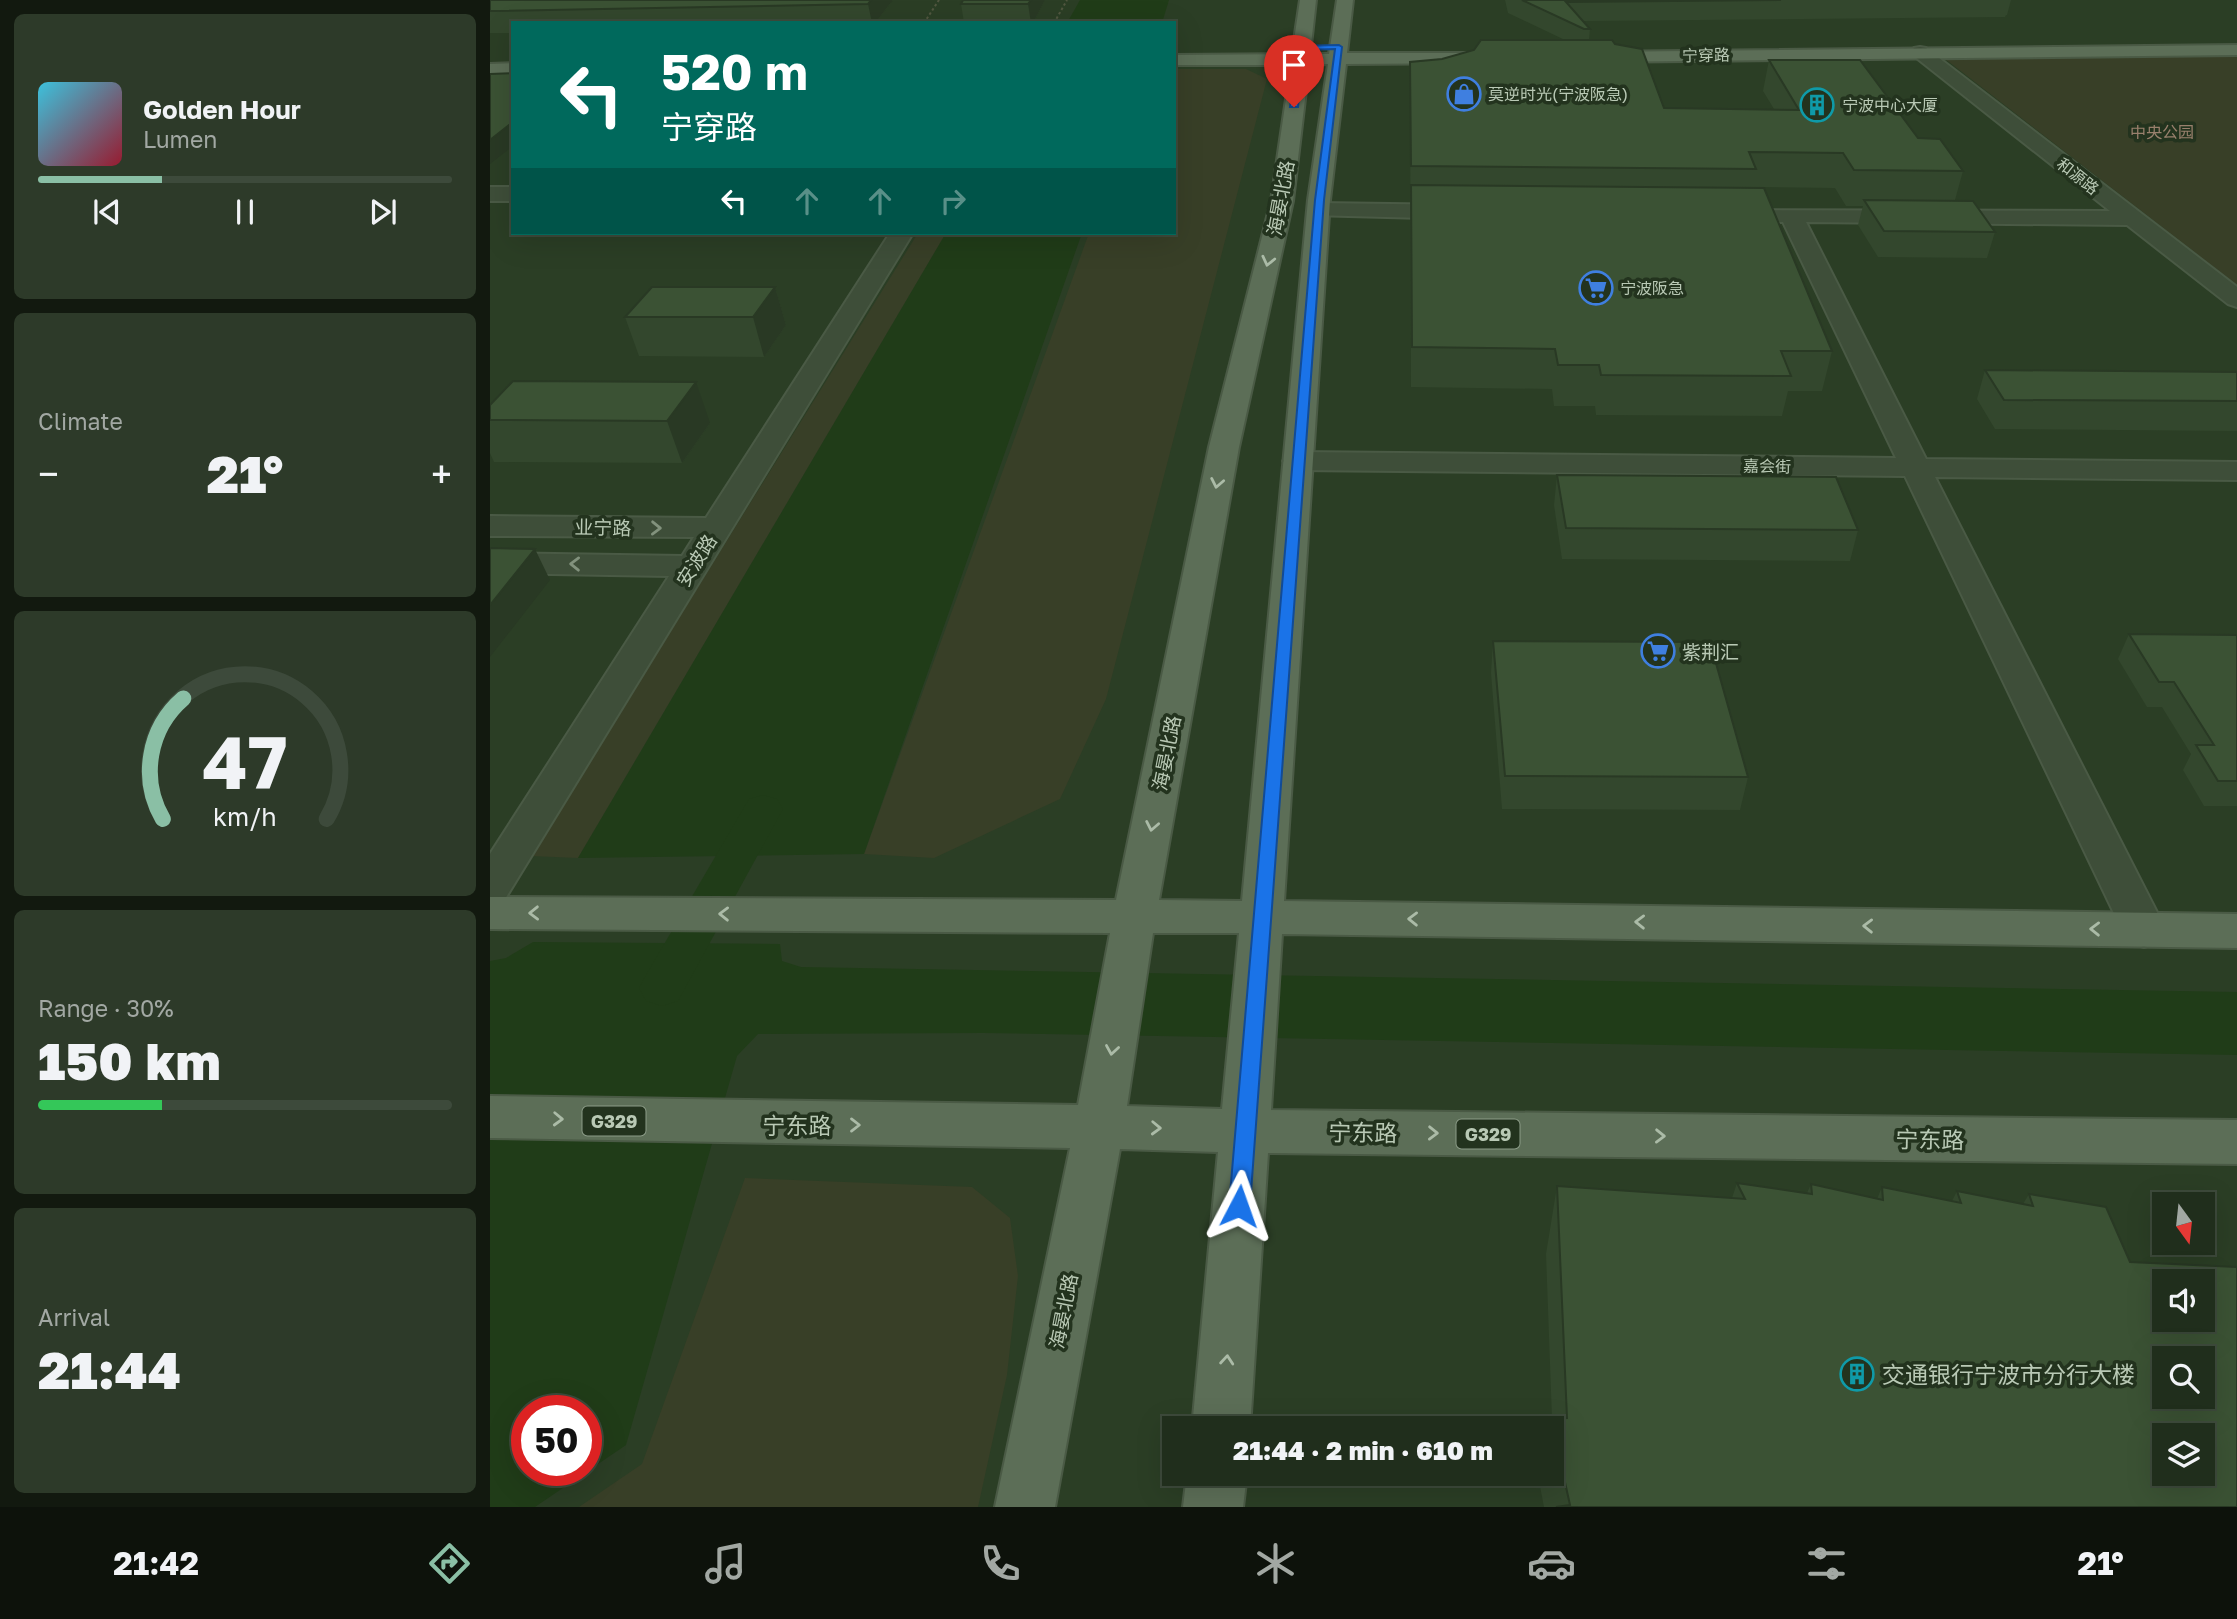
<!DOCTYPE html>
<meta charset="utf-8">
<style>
:root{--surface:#202e1c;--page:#2d3a29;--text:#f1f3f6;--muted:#a2a8a3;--line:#3d4a3b;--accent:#8abfa5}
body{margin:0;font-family:"Golos Text","Noto Sans SC",sans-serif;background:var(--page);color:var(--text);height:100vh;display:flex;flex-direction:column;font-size:26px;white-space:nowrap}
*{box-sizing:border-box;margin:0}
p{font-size:23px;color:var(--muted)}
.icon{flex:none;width:38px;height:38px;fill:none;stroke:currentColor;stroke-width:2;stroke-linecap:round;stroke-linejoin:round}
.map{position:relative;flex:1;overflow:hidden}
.side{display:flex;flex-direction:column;gap:14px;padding:14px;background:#12190f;width:490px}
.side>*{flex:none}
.banner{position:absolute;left:21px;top:21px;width:665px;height:214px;border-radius:0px;box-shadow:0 7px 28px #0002,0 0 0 2px var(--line);background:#00695c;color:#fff;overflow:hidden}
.needle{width:46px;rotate:165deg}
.fabs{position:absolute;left:1662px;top:1192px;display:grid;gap:14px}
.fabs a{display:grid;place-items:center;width:63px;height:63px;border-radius:0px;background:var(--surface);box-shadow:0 7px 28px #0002,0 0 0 2px var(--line);font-size:35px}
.speed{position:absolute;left:21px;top:1395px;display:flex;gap:14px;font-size:35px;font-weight:700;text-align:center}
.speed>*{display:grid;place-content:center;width:91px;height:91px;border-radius:50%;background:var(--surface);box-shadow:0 7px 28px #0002,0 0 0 2px var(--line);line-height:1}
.speed .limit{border:10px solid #d22;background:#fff;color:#111}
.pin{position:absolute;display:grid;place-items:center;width:60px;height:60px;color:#fff;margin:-72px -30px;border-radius:50% 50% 50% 0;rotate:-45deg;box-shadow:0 0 7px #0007}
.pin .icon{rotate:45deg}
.me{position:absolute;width:77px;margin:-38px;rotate:4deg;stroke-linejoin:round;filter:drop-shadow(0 0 5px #0008)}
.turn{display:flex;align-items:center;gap:24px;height:147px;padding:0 35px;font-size:32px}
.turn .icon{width:91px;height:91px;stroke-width:2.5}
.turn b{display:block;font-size:49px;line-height:60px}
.lanes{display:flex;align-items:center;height:66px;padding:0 35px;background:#0003;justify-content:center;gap:35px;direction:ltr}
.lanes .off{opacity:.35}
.big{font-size:52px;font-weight:800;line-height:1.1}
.side .widget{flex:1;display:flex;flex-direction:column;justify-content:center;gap:10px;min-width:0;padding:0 24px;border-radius:10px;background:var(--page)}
.side .dial{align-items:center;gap:0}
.dial svg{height:182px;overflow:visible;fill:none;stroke:var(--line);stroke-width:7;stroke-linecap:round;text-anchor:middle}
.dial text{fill:var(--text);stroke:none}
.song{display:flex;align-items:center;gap:21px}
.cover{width:84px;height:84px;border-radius:10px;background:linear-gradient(135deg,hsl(190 70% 55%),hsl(350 70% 35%))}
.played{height:7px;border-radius:4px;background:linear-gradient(90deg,var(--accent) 30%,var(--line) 30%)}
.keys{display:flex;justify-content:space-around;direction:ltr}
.heat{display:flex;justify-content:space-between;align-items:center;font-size:38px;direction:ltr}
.charge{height:10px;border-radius:5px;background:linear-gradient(90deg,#34c759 30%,var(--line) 0)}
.trip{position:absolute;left:672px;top:1416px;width:402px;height:70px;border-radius:0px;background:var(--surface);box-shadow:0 7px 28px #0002,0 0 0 2px var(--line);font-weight:800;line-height:70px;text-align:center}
.dock{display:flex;height:112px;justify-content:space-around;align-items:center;background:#0d120b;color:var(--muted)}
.dock .icon{width:49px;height:49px}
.dock .on{color:var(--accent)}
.dock b{font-size:32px;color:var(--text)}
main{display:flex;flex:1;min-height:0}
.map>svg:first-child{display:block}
.green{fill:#383f27}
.water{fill:#203c18;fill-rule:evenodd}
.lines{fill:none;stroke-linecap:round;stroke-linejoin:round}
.canal{fill:#203c18;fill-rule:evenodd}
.minor-casing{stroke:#4a5a45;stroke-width:4}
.major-casing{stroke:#4a5a45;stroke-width:4}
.path{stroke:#515740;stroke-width:2;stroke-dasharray:2.5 2.5;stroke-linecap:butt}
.minor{fill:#3e4e39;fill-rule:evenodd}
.major{fill:#5c6e57;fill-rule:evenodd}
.wall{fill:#33472d}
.shaded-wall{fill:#293924}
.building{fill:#3b5234;stroke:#293924;stroke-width:2;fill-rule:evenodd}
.oneway{stroke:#abbba7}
.oneway2{stroke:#82927d}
.route{fill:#1a73e8;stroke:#114b97;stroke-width:2}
.labels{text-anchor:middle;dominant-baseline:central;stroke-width:7;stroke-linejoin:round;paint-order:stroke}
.far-street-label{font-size:16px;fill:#b9c9b5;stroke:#23331e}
.far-poi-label{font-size:16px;fill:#b9c9b5;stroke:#23331e;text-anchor:start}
.far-park-label{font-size:16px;fill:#99806d;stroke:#23331e}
.shield{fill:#23331e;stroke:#8c9c88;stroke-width:2}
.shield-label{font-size:18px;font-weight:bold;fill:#b9c9b5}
.street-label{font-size:19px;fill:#b9c9b5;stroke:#23331e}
.poi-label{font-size:19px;fill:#b9c9b5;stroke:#23331e;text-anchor:start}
.near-street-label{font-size:23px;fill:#b9c9b5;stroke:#23331e}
.near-poi-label{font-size:23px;fill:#b9c9b5;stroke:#23331e;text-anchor:start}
</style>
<main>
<section class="side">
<div class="widget">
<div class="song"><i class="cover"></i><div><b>Golden Hour</b><p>Lumen</p></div></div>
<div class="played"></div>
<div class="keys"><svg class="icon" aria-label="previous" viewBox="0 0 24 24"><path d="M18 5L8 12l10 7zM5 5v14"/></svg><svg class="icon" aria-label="pause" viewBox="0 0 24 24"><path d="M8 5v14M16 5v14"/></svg><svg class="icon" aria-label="next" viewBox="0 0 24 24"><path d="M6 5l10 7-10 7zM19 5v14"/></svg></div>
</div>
<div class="widget"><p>Climate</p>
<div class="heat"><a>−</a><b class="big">21°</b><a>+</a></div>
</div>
<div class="widget dial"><svg viewBox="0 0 100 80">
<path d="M14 69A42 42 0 1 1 86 69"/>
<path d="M14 69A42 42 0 0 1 23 16" stroke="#8abfa5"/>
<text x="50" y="56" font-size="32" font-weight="700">47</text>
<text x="50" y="72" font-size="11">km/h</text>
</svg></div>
<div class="widget"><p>Range · 30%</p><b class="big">150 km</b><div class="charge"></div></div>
<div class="widget"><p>Arrival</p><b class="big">21:44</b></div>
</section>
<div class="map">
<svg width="1747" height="1507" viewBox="0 0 1747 1507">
<rect width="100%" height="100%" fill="#2b3e25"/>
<!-- green -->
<g class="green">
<path d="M1747,56V285L1454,58Z"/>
<path d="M684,69H756L777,79L616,699L570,799L444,858L374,854L599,233H684Z"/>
<path d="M428,233H456L88,858L41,856Z"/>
<path d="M255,1178L482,1187L520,1218L528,1276L517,1375L488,1507H89L152,1464Z"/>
</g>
<!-- water -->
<g class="water">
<path d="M590,0H679L672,23H577Z"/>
<path d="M456,233H592L374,854L88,858Z"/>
<path d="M43,942L290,944L292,961L311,967L1747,992V1055L493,1033L268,1034L247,1056L136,1445L45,1507H0V961L16,958ZM37,1410H96V1470H37Z"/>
</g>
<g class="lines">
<!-- canal -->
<path class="canal" d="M273,795L287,799L293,809L188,1001L172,1006L156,1001L149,988L156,975L259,799Z"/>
<defs>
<g id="minor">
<path d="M1430,47L1436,48L1747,287V307L1738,304L1637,225L1316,222L1436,459L1747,462V480L1445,477L1676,930L1669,942L1654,947L1639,942L1632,930L1415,476L808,470L797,467L793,461L797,455L808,452L1406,458L1293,222H1235L1224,215L1227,210L1620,211L1424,56L1421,52L1424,48Z"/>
<rect x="0" y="187" width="23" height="14"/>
<path d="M829,203L972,205L983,212L972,219L821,215L818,210Z"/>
<path d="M400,233H423L15,899L0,904V854L179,576L0,573V553L192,556L204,537L0,536V516L216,518Z"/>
</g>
<g id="major">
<path d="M810,0H826L820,54H839L847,0H863L857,53H997L1006,58L997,63L856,64L840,200L794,901L1747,914V948L792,934L781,1110L1747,1120V1164L778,1153L760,1428H702L728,1152L630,1149L565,1507H505L580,1148L0,1138V1096L588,1105L620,933L0,929V897L626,900L719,447L781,201L801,65H684V55L802,54ZM838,64L818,200L752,901L669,900L749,447L803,201L819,65ZM663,933H749L732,1109L637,1106Z"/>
<path d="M1747,45V55L1103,62L1094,57L1103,52Z"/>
<path d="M23,63V73L0,74V64Z"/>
<path d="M697,1474H757L753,1507H693Z"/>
</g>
</defs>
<!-- minor casing -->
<use href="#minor" class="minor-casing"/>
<!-- major casing -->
<use href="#major" class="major-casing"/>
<!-- path -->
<g class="path">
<path d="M434,23L449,0"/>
<path d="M564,23L577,0"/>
</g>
<!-- minor -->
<use href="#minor" class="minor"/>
<!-- major -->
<use href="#major" class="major"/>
</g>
<!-- wall -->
<g class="wall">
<path d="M0,0H403L385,23H23V33H0Z"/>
<path d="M473,0H555L543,23H474L471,4Z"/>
<path d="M1015,0H1521L1517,15H1516L1515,17L1093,21L1100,29L1099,40L1174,108L1284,109L1273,91L1279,60L1428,138L1473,171L1465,200L1505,232L1497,258L1388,257L1368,225L1373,206H1356L1345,188L1263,187L1342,351L1332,391H1298L1292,416L1106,415L1105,406H1064L1062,389L921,387L920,62L952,59L1075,40L1018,13Z"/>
<path d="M285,287L296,325L274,357L149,356L135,317Z"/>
<path d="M1495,370L1747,372V431L1505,429L1487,399Z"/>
<path d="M0,405L220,423L192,463L4,462L0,453Z"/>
<path d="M1067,475L1368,530L1360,561L1072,559L1064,505Z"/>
<path d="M1639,634L1747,635V806H1714L1693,770L1701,754L1672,707H1657L1628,659Z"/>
<path d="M1003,641L1258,777L1250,810L1012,809L1001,673Z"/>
<path d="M1247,1183L1317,1193L1321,1184L1387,1199L1392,1187L1462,1201L1467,1191L1533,1204L1539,1194L1640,1262L1747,1507H1054L1049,1481L1050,1474H1062V1428H1059L1062,1419L1056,1254L1067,1186L1242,1198Z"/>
</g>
<!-- shaded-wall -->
<g class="shaded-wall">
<path d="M381,0H403L385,23H382L378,4Z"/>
<path d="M541,0H555L543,23H541L538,4Z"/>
<path d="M23,122V146L0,164V140Z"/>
<path d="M285,287L296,325L274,357L263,317Z"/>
<path d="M206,382L220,423L192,463L177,421Z"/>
<path d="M45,549L60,580L0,657V605Z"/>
</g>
<!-- building -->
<g class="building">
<path d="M0,0H381L378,4L0,11Z"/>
<path d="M473,0H541L538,4H471Z"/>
<path d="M1032,0H1291L1076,2L1100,29H1094Z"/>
<path d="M991,40H1122L1125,44L1152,49L1174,108L1309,110L1279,60H1370L1428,138L1450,139L1473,171L1364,170L1353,153L1259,152L1266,169L921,166L920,62L952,59L984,50Z"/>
<path d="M23,73V122L0,140V74Z"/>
<path d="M921,185L1274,188L1342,351H1291L1301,376L1111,375L1109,365H1068L1065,349L922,347Z"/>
<path d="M1374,200L1483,201L1505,232L1394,231Z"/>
<path d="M162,287H285L263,317H135Z"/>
<path d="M1495,370L1747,372V401L1514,400Z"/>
<path d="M23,381L206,382L177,421L0,420V405Z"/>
<path d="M1067,475L1346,477L1368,530L1076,528Z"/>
<path d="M0,548L45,549L0,605Z"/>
<path d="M1639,634L1747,635V781H1728L1706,745H1724L1684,682H1669Z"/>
<path d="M1003,641L1220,642L1258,777L1015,776Z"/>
<path d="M1247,1183L1322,1194L1321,1184L1393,1200L1392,1187L1471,1203L1467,1191L1543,1206L1539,1194L1616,1207L1640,1262L1747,1267V1507H1066L1080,1505L1061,1419L1077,1418L1067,1186L1255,1199ZM1675,1281H1713V1320H1675ZM1675,1358H1713V1396H1675ZM1675,1435H1713V1474H1675Z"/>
</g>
<!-- one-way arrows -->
<defs><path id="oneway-chevron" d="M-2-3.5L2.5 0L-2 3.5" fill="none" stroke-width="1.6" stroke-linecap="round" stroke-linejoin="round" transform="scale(1.75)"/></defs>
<g class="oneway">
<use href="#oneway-chevron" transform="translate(778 261) rotate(103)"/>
<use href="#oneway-chevron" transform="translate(727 483) rotate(101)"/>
<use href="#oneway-chevron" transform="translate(662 826) rotate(101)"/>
<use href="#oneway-chevron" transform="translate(44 913) rotate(179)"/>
<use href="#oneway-chevron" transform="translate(234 914) rotate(-179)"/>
<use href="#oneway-chevron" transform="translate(923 919) rotate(-179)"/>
<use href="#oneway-chevron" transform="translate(1150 922) rotate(-179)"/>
<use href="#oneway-chevron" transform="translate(1378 926) rotate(-179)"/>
<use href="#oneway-chevron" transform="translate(1605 929) rotate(-179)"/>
<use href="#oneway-chevron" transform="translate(622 1050) rotate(99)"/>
<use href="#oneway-chevron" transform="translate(68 1119) rotate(2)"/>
<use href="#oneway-chevron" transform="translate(365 1125)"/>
<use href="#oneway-chevron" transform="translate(666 1128) rotate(2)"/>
<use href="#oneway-chevron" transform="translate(943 1133) rotate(1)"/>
<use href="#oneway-chevron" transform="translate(1170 1136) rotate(1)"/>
<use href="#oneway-chevron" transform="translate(737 1360) rotate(-85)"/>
</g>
<g class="oneway2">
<use href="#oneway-chevron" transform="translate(166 528) rotate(1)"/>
<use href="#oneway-chevron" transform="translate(85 564) rotate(-179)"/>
</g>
<!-- route -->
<path class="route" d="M849,45L852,47L834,200L760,1206L757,1213L749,1216L742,1213L739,1206L825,200L845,49L814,50L808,107H800L808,46Z"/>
<!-- icons -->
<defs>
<symbol id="shop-ring" viewBox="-11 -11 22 22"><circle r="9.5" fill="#23331e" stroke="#3f7fe0" stroke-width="1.5"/><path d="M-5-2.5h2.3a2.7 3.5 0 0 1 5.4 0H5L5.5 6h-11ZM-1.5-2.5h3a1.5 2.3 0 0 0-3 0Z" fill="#3f7fe0"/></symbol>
<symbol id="building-ring" viewBox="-11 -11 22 22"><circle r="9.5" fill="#23331e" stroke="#0f9aa8" stroke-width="1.5"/><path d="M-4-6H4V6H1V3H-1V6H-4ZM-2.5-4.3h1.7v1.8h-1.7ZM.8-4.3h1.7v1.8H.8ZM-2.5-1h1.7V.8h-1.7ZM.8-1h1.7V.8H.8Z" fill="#0f9aa8"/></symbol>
<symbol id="supermarket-ring" viewBox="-11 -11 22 22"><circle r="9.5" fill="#23331e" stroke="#3f7fe0" stroke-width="1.5"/><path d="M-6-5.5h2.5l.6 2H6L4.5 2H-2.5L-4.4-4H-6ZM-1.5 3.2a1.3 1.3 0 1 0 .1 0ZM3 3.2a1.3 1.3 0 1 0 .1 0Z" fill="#3f7fe0"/></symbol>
</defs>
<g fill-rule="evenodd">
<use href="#shop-ring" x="955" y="75" width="38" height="38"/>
<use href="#building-ring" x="1308" y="86" width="38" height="38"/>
<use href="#supermarket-ring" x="1087" y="269" width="38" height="38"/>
<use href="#supermarket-ring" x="1149" y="632" width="38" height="38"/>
<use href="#building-ring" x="1348" y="1355" width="38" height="38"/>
</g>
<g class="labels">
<!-- far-street labels -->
<g class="far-street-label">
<text transform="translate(1216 55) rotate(-1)">宁穿路</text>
<text transform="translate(1588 176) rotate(38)">和源路</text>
<text transform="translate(1277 466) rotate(1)">嘉会街</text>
</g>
<!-- far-poi labels -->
<g class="far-poi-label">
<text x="998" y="94">莫逆时光(宁波阪急)</text>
<text x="1352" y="105">宁波中心大厦</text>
<text x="1130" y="288">宁波阪急</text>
</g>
<!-- far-park labels -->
<g class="far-park-label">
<text x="1672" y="132">中央公园</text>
</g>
<!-- shield labels -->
<g class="shield">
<rect x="92.5" y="1106.5" width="63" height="29" rx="5"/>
<rect x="966.5" y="1119.5" width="63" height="29" rx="5"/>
</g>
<g class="shield-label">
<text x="124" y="1121">G329</text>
<text x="998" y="1134">G329</text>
</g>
<!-- street labels -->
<g class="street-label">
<text transform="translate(790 198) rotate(-80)">海晏北路</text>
<text transform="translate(113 527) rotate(1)">业宁路</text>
<text transform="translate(206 560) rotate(-58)">安波路</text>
<text transform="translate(676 753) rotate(-79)">海晏北路</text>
<text transform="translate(573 1311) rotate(-79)">海晏北路</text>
</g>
<!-- poi labels -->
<g class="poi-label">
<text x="1192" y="651">紫荆汇</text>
</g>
<!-- near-street labels -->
<g class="near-street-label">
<text x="307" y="1125">宁东路</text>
<text transform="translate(873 1132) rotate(1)">宁东路</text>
<text transform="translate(1440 1139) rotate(1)">宁东路</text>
</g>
<!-- near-poi labels -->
<g class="near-poi-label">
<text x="1392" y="1374">交通银行宁波市分行大楼</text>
</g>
</g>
</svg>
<div class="fabs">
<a><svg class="needle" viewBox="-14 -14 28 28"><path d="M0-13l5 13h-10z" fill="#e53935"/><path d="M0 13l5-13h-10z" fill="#a2a8a3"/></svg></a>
<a><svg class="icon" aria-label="sound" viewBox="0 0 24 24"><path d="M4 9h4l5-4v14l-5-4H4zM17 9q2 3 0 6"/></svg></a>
<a><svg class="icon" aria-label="search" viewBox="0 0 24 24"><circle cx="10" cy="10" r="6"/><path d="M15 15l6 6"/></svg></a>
<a><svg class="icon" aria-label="layers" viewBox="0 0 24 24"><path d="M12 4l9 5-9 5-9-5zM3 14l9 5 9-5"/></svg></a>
</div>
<div class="speed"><div class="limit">50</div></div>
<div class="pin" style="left:804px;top:107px;background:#d93025"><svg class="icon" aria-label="arrive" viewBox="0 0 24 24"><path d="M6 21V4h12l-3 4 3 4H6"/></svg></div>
<svg class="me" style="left:749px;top:1206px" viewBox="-20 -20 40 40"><path d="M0-17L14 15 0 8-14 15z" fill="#1a73e8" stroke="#fff" stroke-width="4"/></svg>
<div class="trip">21:44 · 2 min · 610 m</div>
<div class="banner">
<div class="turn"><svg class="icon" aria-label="left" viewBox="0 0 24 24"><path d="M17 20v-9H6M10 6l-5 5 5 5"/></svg><div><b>520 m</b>宁穿路</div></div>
<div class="lanes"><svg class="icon" aria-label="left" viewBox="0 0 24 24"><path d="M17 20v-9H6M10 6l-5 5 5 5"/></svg><svg class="icon off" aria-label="ahead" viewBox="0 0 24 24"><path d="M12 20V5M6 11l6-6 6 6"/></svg><svg class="icon off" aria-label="ahead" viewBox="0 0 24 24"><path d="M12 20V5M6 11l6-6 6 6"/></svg><svg class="icon off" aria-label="right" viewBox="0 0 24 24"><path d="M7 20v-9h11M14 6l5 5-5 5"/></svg></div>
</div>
</div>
</main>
<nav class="dock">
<b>21:42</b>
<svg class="icon on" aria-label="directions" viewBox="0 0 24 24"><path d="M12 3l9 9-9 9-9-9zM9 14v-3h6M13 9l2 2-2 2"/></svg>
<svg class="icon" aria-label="music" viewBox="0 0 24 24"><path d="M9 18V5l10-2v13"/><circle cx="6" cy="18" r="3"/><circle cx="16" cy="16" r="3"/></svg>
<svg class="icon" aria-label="phone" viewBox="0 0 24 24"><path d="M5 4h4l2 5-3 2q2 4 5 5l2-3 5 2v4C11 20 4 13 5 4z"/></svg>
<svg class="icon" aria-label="climate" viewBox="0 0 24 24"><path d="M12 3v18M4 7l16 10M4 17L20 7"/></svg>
<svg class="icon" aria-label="car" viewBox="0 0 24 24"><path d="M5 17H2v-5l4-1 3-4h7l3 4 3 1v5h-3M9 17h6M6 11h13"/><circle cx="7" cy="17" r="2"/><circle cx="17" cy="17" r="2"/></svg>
<svg class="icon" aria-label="filters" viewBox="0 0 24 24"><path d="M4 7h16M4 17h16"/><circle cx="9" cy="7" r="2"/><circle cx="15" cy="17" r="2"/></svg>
<b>21°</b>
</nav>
